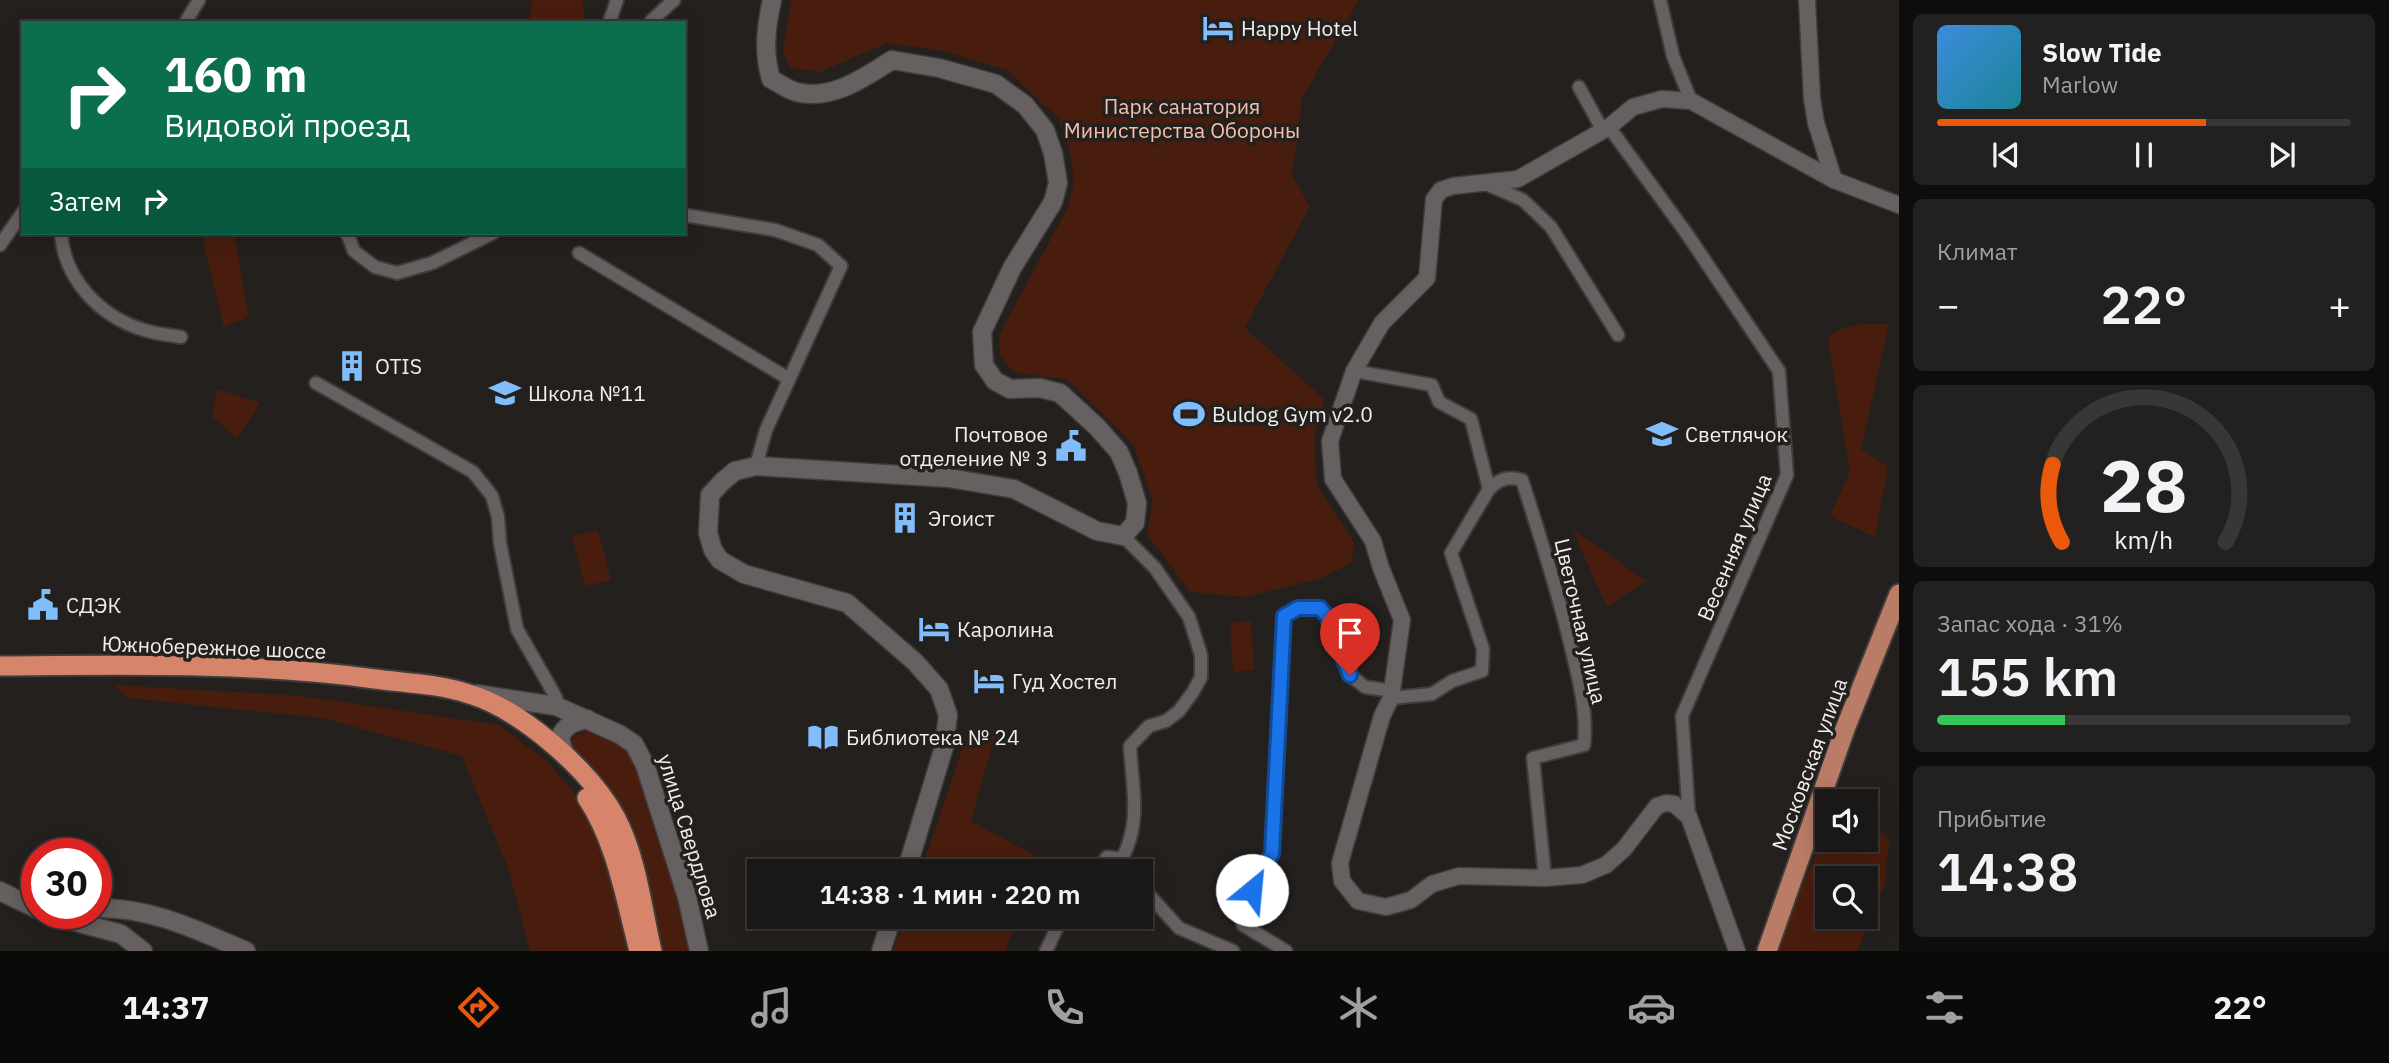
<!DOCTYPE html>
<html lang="ru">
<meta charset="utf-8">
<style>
:root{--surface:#1a1816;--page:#23211f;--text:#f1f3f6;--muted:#9fa0a1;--line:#383735;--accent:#ea580c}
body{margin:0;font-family:"IBM Plex Sans",sans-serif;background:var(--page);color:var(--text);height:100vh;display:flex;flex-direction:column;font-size:26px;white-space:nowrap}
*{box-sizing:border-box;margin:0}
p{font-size:23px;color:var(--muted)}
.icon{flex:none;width:38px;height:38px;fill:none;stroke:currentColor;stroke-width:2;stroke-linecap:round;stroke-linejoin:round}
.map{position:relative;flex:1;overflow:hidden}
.details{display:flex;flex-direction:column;gap:14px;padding:14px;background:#0e0d0c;width:490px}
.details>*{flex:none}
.hud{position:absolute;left:21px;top:21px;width:665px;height:214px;border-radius:0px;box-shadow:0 4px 18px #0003,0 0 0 2px var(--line);background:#0b6e4f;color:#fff;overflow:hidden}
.fabs{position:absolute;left:1815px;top:789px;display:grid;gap:14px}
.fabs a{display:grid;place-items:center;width:63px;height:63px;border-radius:0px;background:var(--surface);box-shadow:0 4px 18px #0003,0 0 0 2px var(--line);font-size:35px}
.speed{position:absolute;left:21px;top:838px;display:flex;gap:14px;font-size:35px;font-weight:700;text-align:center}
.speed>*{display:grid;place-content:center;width:91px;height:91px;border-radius:50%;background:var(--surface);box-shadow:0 4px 18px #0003,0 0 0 2px var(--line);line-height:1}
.speed .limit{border:10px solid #d22;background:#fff;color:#111}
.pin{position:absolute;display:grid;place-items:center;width:60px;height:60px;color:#fff;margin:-72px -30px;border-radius:50% 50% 50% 0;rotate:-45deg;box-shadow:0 0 7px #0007}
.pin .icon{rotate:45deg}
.me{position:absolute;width:77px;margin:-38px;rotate:28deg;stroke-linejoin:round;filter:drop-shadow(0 0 5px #0008)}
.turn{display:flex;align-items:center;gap:24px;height:147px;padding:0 28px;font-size:32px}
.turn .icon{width:91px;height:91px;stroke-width:2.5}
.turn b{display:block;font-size:49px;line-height:60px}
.then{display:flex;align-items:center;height:66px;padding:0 28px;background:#0003;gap:14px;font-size:26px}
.big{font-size:52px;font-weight:600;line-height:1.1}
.details .card{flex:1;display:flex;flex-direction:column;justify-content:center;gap:10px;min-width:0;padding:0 24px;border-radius:10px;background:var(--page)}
.details .dial{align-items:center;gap:0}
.dial svg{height:182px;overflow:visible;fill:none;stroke:var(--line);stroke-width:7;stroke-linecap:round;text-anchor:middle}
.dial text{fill:var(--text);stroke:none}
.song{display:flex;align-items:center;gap:21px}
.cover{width:84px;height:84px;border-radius:10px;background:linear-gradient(135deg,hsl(210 70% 55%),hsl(190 70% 35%))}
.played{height:7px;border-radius:4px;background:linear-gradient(90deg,var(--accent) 65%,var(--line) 65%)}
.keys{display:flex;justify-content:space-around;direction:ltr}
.heat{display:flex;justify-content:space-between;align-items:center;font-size:38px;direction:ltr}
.charge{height:10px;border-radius:5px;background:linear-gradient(90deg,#34c759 31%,var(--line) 0)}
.trip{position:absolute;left:747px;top:859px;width:406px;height:70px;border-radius:0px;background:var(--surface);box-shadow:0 4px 18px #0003,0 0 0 2px var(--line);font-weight:600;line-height:70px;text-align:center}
.menu{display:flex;height:112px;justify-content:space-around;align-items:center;background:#0a0a09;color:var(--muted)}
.menu .icon{width:49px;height:49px}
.menu .active{color:var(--accent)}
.menu b{font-size:32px;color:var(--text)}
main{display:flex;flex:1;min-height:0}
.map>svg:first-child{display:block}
.green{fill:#491d0e;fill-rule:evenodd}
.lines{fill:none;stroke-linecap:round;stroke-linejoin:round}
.minor-casing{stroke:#3f3c3b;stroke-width:16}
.tertiary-casing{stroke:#3f3c3b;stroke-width:19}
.secondary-casing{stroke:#3f3c3b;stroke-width:21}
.primary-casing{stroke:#3f3c3b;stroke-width:23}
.trunk-casing{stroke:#3f3c3b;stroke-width:23}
.minor{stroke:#666160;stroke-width:12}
.tertiary{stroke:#666160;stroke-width:16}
.secondary{stroke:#666160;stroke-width:18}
.primary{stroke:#ba7c67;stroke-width:19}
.trunk{stroke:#d6856a;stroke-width:19}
.route-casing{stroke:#114b97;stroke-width:18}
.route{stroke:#1a73e8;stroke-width:12}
.labels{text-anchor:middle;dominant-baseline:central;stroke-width:7;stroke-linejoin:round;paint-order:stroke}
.poi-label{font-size:21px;fill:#f1efee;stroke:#23201e;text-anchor:start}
.park-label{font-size:21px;fill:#f5bfad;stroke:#23201e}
.street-label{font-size:21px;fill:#f1efee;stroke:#23201e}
</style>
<main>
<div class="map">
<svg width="1899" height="951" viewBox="0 0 1899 951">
<rect width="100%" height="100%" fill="#23201e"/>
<!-- green -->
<g class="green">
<path d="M532,0H583L584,23H529Z"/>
<path d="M791,0H1359L1302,98L1292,176L1310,206L1245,328L1324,399L1314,438L1317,486L1355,544L1351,563L1321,578L1245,597L1190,592L1147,534L1153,501L1134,445L1068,380L1014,372L1000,356L999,335L1068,207L1074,182L1070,151L1059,119L1007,70L943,51L887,43L820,72L791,68L783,53Z"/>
<path d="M201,233H234L249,317L224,327Z"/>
<path d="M1862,324H1889L1861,449L1888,467L1875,537L1830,516L1850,471L1828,340C1835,328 1849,327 1862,324Z"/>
<path d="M217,389L260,403L237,439L212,416Z"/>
<path d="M1572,529L1646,581L1607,607Z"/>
<path d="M598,530L611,580L585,586L572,536Z"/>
<path d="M1251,621L1254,670L1233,672L1230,623Z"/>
<path d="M113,685L301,696L499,725L549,763L588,809L615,874L633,951H530L509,871L462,756L322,718L129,698Z"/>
<path d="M970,727L996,731L971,821L1039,858L1034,871H921Z"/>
<path d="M586,731L600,733L632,751L696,951H663L632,824L621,804L570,744L574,736Z"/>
<path d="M1866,819L1890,840L1887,855L1885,884L1857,951H1779L1802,887L1822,841L1827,835V840H1866ZM1827,878H1866V917H1827Z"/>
<path d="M905,917H1018L1005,951H893Z"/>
</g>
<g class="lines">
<defs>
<g id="minor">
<path d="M1660,0L1673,56L1691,101"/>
<path d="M185,23L199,0"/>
<path d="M609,23L617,0"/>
<path d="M653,23L652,20L674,0"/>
<path d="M1579,87L1603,131"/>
<path d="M1609,127L1687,234L1779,371L1787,475L1682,716L1689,817"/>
<path d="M1484,183L1523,200L1551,227L1618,335"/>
<path d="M684,215L775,230L818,245L841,266L766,430L756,466"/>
<path d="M61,233C64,279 100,317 144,330C156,334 169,335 181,337"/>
<path d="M347,233L354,251L375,267L397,273L432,263L493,233"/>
<path d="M0,245L23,212"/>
<path d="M579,253L789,379"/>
<path d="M1354,371L1432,385L1439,402L1471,419L1489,489C1500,479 1507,476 1522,480C1539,533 1556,585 1569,639C1577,672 1588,711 1584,745L1533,758L1545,878"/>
<path d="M316,383L473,472L492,496L498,517L500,543L517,629L553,692L556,698V706"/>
<path d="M1123,536L1155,568L1189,617L1201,655V677L1193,692L1179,711L1166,721L1149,726L1130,746C1132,787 1142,821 1122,859L1130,872"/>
<path d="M1391,698L1432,694L1452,681L1482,671L1483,649L1451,553L1489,489"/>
<path d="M1096,872L1107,857L1122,859"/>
<path d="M1141,886L1179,928L1233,951"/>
<path d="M1046,951L1062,917"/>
<path d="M1286,951L1243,925L1241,909L1272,853L1284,616L1298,608H1320L1327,616L1350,675L1365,687L1392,691"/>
</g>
<g id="tertiary">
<path d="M1807,0L1812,99L1816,123L1834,180"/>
<path d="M1737,951L1689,817L1674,804L1666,803L1657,806L1624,849L1606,865L1582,875L1545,878L1459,876L1432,884L1411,900L1386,907L1358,901L1342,881L1340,863L1382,716L1391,698L1402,620L1381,568L1373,541L1333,479L1330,441L1354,371L1382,323L1427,278L1434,199L1441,190L1453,186L1518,179L1609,127L1633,107L1662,99L1691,101L1834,180L1899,205"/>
</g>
<g id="secondary">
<path d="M772,0C766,27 763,52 771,79C778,83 787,89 796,92C832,101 863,78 892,60L939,68L996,84L1025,105L1045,130L1053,153L1058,183L1053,202L1012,268L982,332L984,365L995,381L1010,389L1040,388L1060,393L1097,427L1119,452L1128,473L1137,503L1135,523L1123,536L1097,531L1014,489L949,478L756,466L735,471L723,481L710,495L708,533L713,550L720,560L744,574L847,603L915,662L939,689L948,715L944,747L906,872"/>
<path d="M476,694L556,706L619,734L634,744L645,765L687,897L699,951"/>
<path d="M564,754L560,738C564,725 574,722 587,719"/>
<path d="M0,891L37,909"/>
<path d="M96,908C151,907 197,930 246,951"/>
<path d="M46,914L121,934L143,951"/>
<path d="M881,951L892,917"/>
</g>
<path id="primary" d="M1767,951L1845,729L1899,594"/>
<g id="trunk">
<path d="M0,666C126,665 251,662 375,679C406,683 439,684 469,694C522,710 590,770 616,818C637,858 642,908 652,951"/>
<path d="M587,798C616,842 625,897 638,947"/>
</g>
</defs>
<!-- minor casing -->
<use href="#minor" class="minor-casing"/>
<!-- tertiary casing -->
<use href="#tertiary" class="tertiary-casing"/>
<!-- secondary casing -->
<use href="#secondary" class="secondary-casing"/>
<!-- primary casing -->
<use href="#primary" class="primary-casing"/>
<!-- trunk casing -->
<use href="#trunk" class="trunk-casing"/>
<!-- minor -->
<use href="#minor" class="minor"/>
<!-- tertiary -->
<use href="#tertiary" class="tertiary"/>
<!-- secondary -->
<use href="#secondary" class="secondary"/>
<!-- primary -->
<use href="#primary" class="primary"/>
<!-- trunk -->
<use href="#trunk" class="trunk"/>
</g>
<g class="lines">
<defs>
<path id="route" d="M1252,890L1272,853L1284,616L1298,608H1320L1327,616L1350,675"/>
</defs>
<!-- route casing -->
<use href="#route" class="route-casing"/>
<!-- route -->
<use href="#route" class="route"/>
</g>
<!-- icons -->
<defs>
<symbol id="hotel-bare" viewBox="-9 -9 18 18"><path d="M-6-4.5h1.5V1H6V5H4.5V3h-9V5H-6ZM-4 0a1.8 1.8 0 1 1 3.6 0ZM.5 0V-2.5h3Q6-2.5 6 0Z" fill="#80bdfa" stroke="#23201e" stroke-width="2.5" paint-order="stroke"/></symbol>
<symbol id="building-bare" viewBox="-9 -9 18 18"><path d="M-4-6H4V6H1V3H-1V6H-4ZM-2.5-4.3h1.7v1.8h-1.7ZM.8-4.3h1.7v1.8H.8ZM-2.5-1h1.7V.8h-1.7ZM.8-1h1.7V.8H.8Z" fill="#80bdfa" stroke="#23201e" stroke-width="2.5" paint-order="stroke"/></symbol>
<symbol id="school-bare" viewBox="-9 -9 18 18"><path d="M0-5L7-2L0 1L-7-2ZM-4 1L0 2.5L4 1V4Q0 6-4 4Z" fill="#80bdfa" stroke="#23201e" stroke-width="2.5" paint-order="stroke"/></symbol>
<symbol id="stadium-bare" viewBox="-9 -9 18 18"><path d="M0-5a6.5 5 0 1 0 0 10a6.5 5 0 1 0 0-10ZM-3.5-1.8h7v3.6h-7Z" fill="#80bdfa" stroke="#23201e" stroke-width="2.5" paint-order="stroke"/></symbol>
<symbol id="civic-bare" viewBox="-9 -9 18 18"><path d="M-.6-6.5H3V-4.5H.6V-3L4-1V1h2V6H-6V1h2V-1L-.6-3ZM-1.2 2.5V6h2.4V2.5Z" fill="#80bdfa" stroke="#23201e" stroke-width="2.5" paint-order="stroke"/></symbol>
<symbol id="library-bare" viewBox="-9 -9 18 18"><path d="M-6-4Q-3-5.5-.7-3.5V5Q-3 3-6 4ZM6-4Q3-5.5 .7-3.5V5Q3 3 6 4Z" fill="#80bdfa" stroke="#23201e" stroke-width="2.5" paint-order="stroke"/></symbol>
</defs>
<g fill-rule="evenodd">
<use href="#hotel-bare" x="1196" y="6" width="44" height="44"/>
<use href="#building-bare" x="330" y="344" width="44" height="44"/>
<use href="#school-bare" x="483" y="371" width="44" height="44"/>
<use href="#stadium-bare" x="1167" y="392" width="44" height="44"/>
<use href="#school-bare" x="1640" y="412" width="44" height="44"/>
<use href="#civic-bare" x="1049" y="424" width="44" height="44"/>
<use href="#building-bare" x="883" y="496" width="44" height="44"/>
<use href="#civic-bare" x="21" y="583" width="44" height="44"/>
<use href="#hotel-bare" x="912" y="607" width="44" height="44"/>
<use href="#hotel-bare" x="967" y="659" width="44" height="44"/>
<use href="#library-bare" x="801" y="715" width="44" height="44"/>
</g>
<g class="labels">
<!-- poi labels -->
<g class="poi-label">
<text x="1241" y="28">Happy Hotel</text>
<text x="375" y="366">OTIS</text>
<text x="528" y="393">Школа №11</text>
<text x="1212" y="414">Buldog Gym v2.0</text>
<text x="1048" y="434" text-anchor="end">Почтовое<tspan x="1048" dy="24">отделение № 3</tspan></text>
<text x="1685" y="434">Светлячок</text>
<text x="928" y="518">Эгоист</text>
<text x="66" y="605">СДЭК</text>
<text x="957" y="629">Каролина</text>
<text x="1012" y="681">Гуд Хостел</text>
<text x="846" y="737">Библиотека № 24</text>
</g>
<!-- park labels -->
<g class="park-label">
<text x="1182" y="106">Парк санатория<tspan x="1182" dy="24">Министерства Обороны</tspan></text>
</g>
<!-- street labels -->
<g class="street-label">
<text transform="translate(1734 547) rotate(-67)">Весенняя улица</text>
<text transform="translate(1581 621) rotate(77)">Цветочная улица</text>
<text transform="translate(214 647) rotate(2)">Южнобережное шоссе</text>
<text transform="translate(1809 764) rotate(-70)">Московская улица</text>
<text transform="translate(690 836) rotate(73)">улица Свердлова</text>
</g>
</g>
</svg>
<div class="fabs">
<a><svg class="icon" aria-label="sound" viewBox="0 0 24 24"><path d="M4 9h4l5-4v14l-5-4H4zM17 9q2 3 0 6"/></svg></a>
<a><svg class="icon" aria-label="search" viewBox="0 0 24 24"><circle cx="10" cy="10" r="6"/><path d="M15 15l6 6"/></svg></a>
</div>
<div class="speed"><div class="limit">30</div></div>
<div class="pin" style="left:1350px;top:675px;background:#d93025"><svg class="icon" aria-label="arrive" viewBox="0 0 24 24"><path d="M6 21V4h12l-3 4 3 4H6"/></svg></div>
<svg class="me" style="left:1252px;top:890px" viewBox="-20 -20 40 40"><circle r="19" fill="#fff"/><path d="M0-13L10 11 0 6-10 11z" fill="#1a73e8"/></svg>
<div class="trip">14:38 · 1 мин · 220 m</div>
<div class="hud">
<div class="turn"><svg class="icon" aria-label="right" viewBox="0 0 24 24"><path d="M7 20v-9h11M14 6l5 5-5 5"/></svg><div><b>160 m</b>Видовой проезд</div></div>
<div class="then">Затем<svg class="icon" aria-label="right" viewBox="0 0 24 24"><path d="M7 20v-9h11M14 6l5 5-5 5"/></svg></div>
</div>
</div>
<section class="details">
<div class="card">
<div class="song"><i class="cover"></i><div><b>Slow Tide</b><p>Marlow</p></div></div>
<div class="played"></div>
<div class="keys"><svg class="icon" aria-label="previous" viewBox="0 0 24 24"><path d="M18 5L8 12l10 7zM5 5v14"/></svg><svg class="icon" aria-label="pause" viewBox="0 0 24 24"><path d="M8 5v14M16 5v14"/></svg><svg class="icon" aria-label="next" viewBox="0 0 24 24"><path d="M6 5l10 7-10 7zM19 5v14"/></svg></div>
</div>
<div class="card"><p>Климат</p>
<div class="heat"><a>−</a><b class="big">22°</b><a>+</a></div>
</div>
<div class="card dial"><svg viewBox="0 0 100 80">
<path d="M14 69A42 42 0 1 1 86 69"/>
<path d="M14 69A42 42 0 0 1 10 35" stroke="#ea580c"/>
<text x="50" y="56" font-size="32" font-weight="700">28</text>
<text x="50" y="72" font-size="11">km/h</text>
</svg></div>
<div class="card"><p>Запас хода · 31%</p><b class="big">155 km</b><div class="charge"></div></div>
<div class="card"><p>Прибытие</p><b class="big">14:38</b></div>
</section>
</main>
<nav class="menu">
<b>14:37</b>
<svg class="icon active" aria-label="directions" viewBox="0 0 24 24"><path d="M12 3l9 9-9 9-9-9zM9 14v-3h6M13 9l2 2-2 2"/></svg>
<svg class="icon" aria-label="music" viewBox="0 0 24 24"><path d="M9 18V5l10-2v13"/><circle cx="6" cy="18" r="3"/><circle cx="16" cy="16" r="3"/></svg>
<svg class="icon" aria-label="phone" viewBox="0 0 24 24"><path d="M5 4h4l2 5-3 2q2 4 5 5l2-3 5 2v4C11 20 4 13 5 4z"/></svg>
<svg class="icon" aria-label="climate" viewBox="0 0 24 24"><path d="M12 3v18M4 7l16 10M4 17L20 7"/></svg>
<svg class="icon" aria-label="car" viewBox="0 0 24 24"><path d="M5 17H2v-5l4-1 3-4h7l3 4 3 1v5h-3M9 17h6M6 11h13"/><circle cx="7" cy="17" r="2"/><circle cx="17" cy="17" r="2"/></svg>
<svg class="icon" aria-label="filters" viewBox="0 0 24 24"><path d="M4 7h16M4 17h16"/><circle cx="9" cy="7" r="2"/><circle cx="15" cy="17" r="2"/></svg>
<b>22°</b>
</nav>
